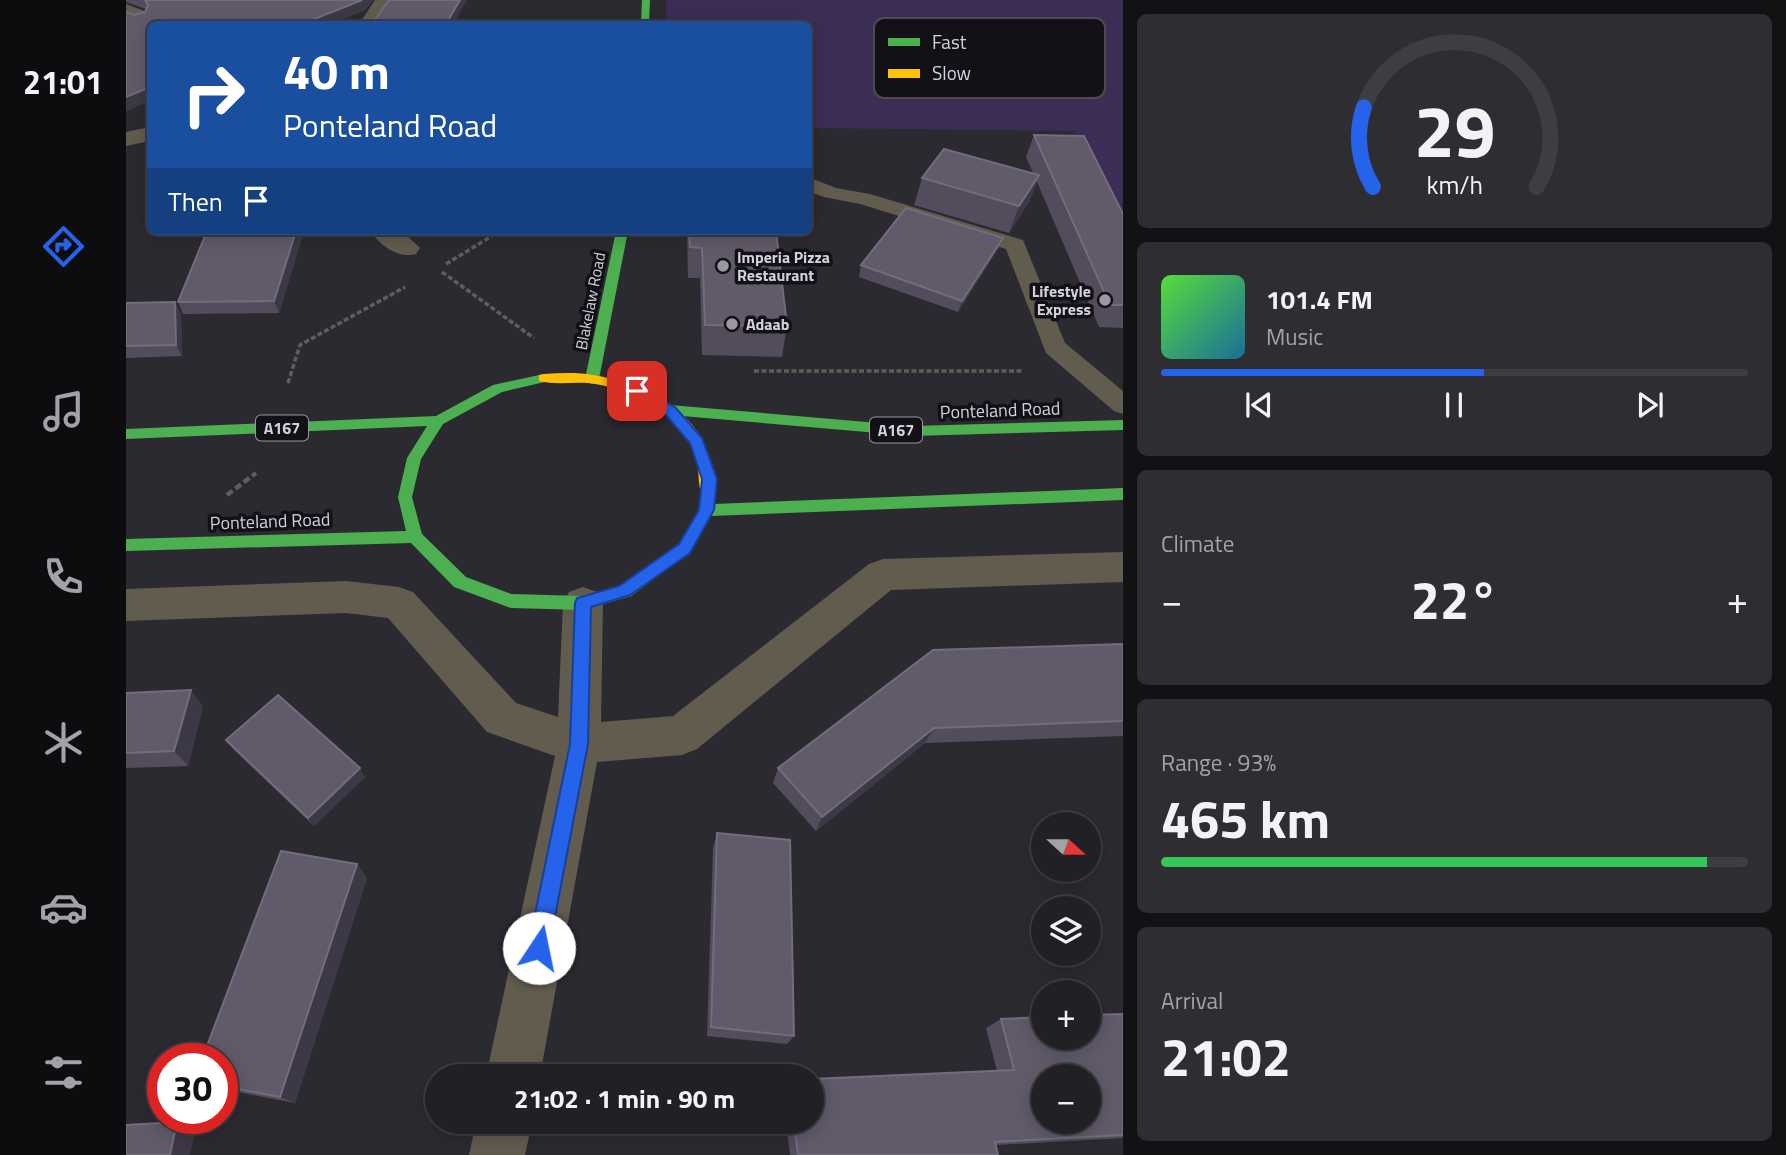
<!DOCTYPE html>
<meta charset="utf-8">
<style>
:root{--surface:#212025;--page:#2d2d32;--text:#f1f3f6;--muted:#a2a3a7;--line:#3e3e42;--accent:#2563eb}
body{margin:0;font-family:"Titillium Web",sans-serif;background:var(--page);color:var(--text);height:100vh;display:flex;flex-direction:column;font-size:26px;white-space:nowrap}
*{box-sizing:border-box;margin:0}
p{font-size:23px;color:var(--muted)}
.icon{flex:none;width:38px;height:38px;fill:none;stroke:currentColor;stroke-width:2;stroke-linecap:round;stroke-linejoin:round}
.map{position:relative;flex:1;overflow:hidden}
.sheet{display:flex;flex-direction:column;gap:14px;padding:14px;background:#121214;width:663px}
.sheet>*{flex:none}
.hud{position:absolute;left:21px;top:21px;width:665px;height:214px;border-radius:10px;box-shadow:0 4px 18px #0003,0 0 0 2px var(--line);background:#1a4fa0;color:#fff;overflow:hidden}
.needle{width:46px;rotate:111deg}
.fabs{position:absolute;left:905px;top:812px;display:grid;gap:14px}
.fabs a{display:grid;place-items:center;width:70px;height:70px;border-radius:50%;background:var(--surface);box-shadow:0 4px 18px #0003,0 0 0 2px var(--line);font-size:35px}
.speed{position:absolute;left:21px;top:1043px;display:flex;gap:14px;font-size:35px;font-weight:700;text-align:center}
.speed>*{display:grid;place-content:center;width:91px;height:91px;border-radius:50%;background:var(--surface);box-shadow:0 4px 18px #0003,0 0 0 2px var(--line);line-height:1}
.speed .limit{border:10px solid #d22;background:#fff;color:#111}
.pin{position:absolute;display:grid;place-items:center;width:60px;height:60px;color:#fff;margin:-30px;border-radius:14px;box-shadow:0 4px 10px #0006}
.me{position:absolute;width:77px;margin:-38px;rotate:11deg;stroke-linejoin:round;filter:drop-shadow(0 0 5px #0008)}
.turn{display:flex;align-items:center;gap:24px;height:147px;padding:0 21px;font-size:32px}
.turn .icon{width:91px;height:91px;stroke-width:2.5}
.turn b{display:block;font-size:49px;line-height:60px}
.then{display:flex;align-items:center;height:66px;padding:0 21px;background:#0003;gap:14px;font-size:26px}
.big{font-size:52px;font-weight:700;line-height:1.1}
.sheet .card{flex:1;display:flex;flex-direction:column;justify-content:center;gap:10px;min-width:0;padding:0 24px;border-radius:10px;background:var(--page)}
.sheet .dial{align-items:center;gap:0}
.dial svg{height:182px;overflow:visible;fill:none;stroke:var(--line);stroke-width:7;stroke-linecap:round;text-anchor:middle}
.dial text{fill:var(--text);stroke:none}
.song{display:flex;align-items:center;gap:21px}
.cover{width:84px;height:84px;border-radius:10px;background:linear-gradient(135deg,hsl(110 70% 55%),hsl(200 70% 35%))}
.played{height:7px;border-radius:4px;background:linear-gradient(90deg,var(--accent) 55%,var(--line) 55%)}
.keys{display:flex;justify-content:space-around;direction:ltr}
.heat{display:flex;justify-content:space-between;align-items:center;font-size:38px;direction:ltr}
.charge{height:10px;border-radius:5px;background:linear-gradient(90deg,#34c759 93%,var(--line) 0)}
.trip{position:absolute;left:299px;top:1064px;width:399px;height:70px;border-radius:35px;background:var(--surface);box-shadow:0 4px 18px #0003,0 0 0 2px var(--line);font-weight:700;line-height:70px;text-align:center}
main{display:flex;flex:1;min-height:0}
.tabs{display:flex;flex-direction:column;width:126px;justify-content:space-around;align-items:center;background:#0d0d0f;color:var(--muted)}
.tabs .icon{width:49px;height:49px}
.tabs .selected{color:var(--accent)}
.tabs b{font-size:32px;color:var(--text)}
.map>svg:first-child{display:block}
.green{fill:#3c2d55}
.lines{fill:none;stroke-linecap:round;stroke-linejoin:round}
.path-far1{stroke:#615e57;stroke-width:3.5;stroke-dasharray:5 2.5;stroke-linecap:butt}
.path{stroke:#615e57;stroke-width:4.5;stroke-dasharray:7 3.5;stroke-linecap:butt}
.lane{fill:#615c4e;fill-rule:evenodd}
.street{fill:#615c4e;fill-rule:evenodd}
.fast{fill:#4caf50;fill-rule:evenodd}
.slow{fill:#ffc107;fill-rule:evenodd}
.wall{fill:#534c5c}
.shaded-wall{fill:#3d3845}
.building{fill:#605a6a;stroke:#726d7c;stroke-width:2;fill-rule:evenodd}
.route{fill:#2563eb;stroke:#184099;stroke-width:2}
.poi-dot{fill:#99979f;stroke:#131117;stroke-width:2.5}
.labels{text-anchor:middle;dominant-baseline:central;stroke-width:7;stroke-linejoin:round;paint-order:stroke}
.far-poi-label{font-size:16px;font-weight:bold;fill:#d3d1da;stroke:#131117;text-anchor:start}
.far-street-label{font-size:16px;fill:#d3d1da;stroke:#131117}
.shield{fill:#131117;stroke:#9997a0;stroke-width:2}
.shield-label{font-size:16px;font-weight:bold;fill:#d3d1da}
.street-label{font-size:18px;fill:#d3d1da;stroke:#131117}
.key{fill:#131117;stroke:#4d4b52;stroke-width:2}
.key-label{font-size:19px;fill:#d3d1da}
</style>
<main>
<nav class="tabs">
<b>21:01</b>
<svg class="icon selected" aria-label="directions" viewBox="0 0 24 24"><path d="M12 3l9 9-9 9-9-9zM9 14v-3h6M13 9l2 2-2 2"/></svg>
<svg class="icon" aria-label="music" viewBox="0 0 24 24"><path d="M9 18V5l10-2v13"/><circle cx="6" cy="18" r="3"/><circle cx="16" cy="16" r="3"/></svg>
<svg class="icon" aria-label="phone" viewBox="0 0 24 24"><path d="M5 4h4l2 5-3 2q2 4 5 5l2-3 5 2v4C11 20 4 13 5 4z"/></svg>
<svg class="icon" aria-label="climate" viewBox="0 0 24 24"><path d="M12 3v18M4 7l16 10M4 17L20 7"/></svg>
<svg class="icon" aria-label="car" viewBox="0 0 24 24"><path d="M5 17H2v-5l4-1 3-4h7l3 4 3 1v5h-3M9 17h6M6 11h13"/><circle cx="7" cy="17" r="2"/><circle cx="17" cy="17" r="2"/></svg>
<svg class="icon" aria-label="filters" viewBox="0 0 24 24"><path d="M4 7h16M4 17h16"/><circle cx="9" cy="7" r="2"/><circle cx="15" cy="17" r="2"/></svg>
</nav>
<div class="map">
<svg width="997" height="1155" viewBox="0 0 997 1155">
<rect width="100%" height="100%" fill="#2c2a31"/>
<!-- green -->
<path class="green" d="M540,0H997V222L949,131L683,128L682,24H541Z"/>
<g class="lines">
<!-- path-far1 -->
<g class="path-far1">
<path d="M320,264L374,231"/>
<path d="M316,272L408,338"/>
<path d="M628,371H896"/>
<path d="M162,383L174,345L279,287"/>
</g>
<!-- path -->
<path class="path" d="M101,495L130,473"/>
<!-- lane -->
<path class="lane" d="M682,177L710,188L744,194L897,240L939,343L997,391V414L988,411L920,353L880,249L734,204L698,197L682,191Z"/>
<!-- street -->
<g class="street">
<path d="M249,0H270L253,24H233Z"/>
<path d="M0,4L21,12L24,17L21,22L13,23L0,19Z"/>
<path d="M24,127V141L0,146V132Z"/>
<path d="M244,231H276L294,248L290,254C272,259 255,246 244,231Z"/>
<path d="M997,552V582L765,590L571,749L556,755L471,762L414,1076H360L429,756L361,732L262,618L220,613L0,621V589L220,581L273,587L287,592L390,703L432,717L437,603L443,592L457,587L471,592L477,603L475,722L547,716L743,564L757,559Z"/>
<path d="M350,1122H406L399,1155H343Z"/>
</g>
<!-- fast -->
<g class="fast">
<path d="M516,0H524L523,24H515Z"/>
<path d="M490,231H502L473,379L466,384L459,379Z"/>
<path d="M418,374L423,375V381L376,392L317,424L295,459L286,497L296,534L340,577L385,594L457,596L494,586L553,545L573,510L575,494L582,488L589,494L588,504L997,488V500L584,516L563,553L505,596L457,610L385,608L328,587L285,543L0,551V539L280,531L272,497L281,458L301,426L0,439V429L310,416L367,385Z"/>
<path d="M544,405L787,426L997,420V430L787,436L544,415L537,410Z"/>
</g>
<!-- slow -->
<path class="slow" d="M418,374C434,373 451,372 467,375C512,382 569,408 583,455C588,468 593,485 587,498H577C570,484 575,466 568,451C551,413 501,387 462,383C446,382 429,385 413,381V375Z"/>
</g>
<!-- wall -->
<g class="wall">
<path d="M0,0H247L239,10L205,24H24V100L0,111V12L8,15L19,12L20,9L0,2Z"/>
<path d="M908,135L997,214V328L973,327L911,182L903,202L883,233L788,205L796,178L907,173L900,157Z"/>
<path d="M178,231L153,313L57,314L52,302Z"/>
<path d="M561,231H650L661,326L656,357L576,355L574,278H562Z"/>
<path d="M872,249L832,312L733,277L735,265Z"/>
<path d="M49,302L55,314L56,356L0,358V303Z"/>
<path d="M997,644V736L799,743L690,831L647,783L652,768Z"/>
<path d="M0,693L77,706L62,766L0,768Z"/>
<path d="M100,740L239,777L188,826L107,749Z"/>
<path d="M591,833L668,1036L661,1044L581,1036L587,848Z"/>
<path d="M231,864L241,878L169,1103L96,1089V1059Z"/>
<path d="M997,1014V1138L870,1145L872,1155H664L660,1122H686L871,1071L860,1028L875,1019Z"/>
</g>
<!-- shaded-wall -->
<g class="shaded-wall">
<path d="M236,0H247L239,10L205,24H176Z"/>
<path d="M334,0H341L328,24H320Z"/>
<path d="M24,87V100L0,111V97Z"/>
<path d="M913,175L903,202L883,233L893,206Z"/>
<path d="M170,231H178L153,313L148,301Z"/>
<path d="M877,238L872,249L832,312L836,301Z"/>
<path d="M49,302L55,314L56,356L50,345Z"/>
<path d="M65,690L77,706L62,766L48,751Z"/>
<path d="M808,728L799,743L690,831L696,817Z"/>
<path d="M234,768L239,777L188,826L182,818Z"/>
<path d="M231,864L241,878L169,1103L154,1097Z"/>
<path d="M51,1122L70,1127L64,1155H44Z"/>
</g>
<!-- building -->
<g class="building">
<path d="M19,0H236L176,24H24V87L0,97V12L8,15L19,12L22,5Z"/>
<path d="M263,0H334L320,24H246Z"/>
<path d="M908,135L958,136L997,214V305H984Z"/>
<path d="M818,149L913,175L893,206L796,178Z"/>
<path d="M780,208L877,238L836,301L735,265Z"/>
<path d="M81,231H170L148,301L52,302Z"/>
<path d="M563,231H650L661,326L579,325L576,248L564,247Z"/>
<path d="M49,302L50,345L0,346V303Z"/>
<path d="M997,644V721L808,728L696,817L652,768L807,650Z"/>
<path d="M65,690L48,751L0,753V693Z"/>
<path d="M152,695L234,768L182,818L100,740Z"/>
<path d="M591,833L664,840L668,1036L585,1027Z"/>
<path d="M155,851L231,864L154,1097L96,1086V1059H76Z"/>
<path d="M997,1014V1135L869,1142L872,1155H672L668,1122H686V1079L888,1070L875,1019L917,1017V1038H962V1015ZM917,1076H962V1122H917Z"/>
<path d="M51,1122L44,1155H0V1125Z"/>
</g>
<!-- route -->
<path class="route" d="M511,386L549,407L576,438L591,479L588,510L564,553L504,595L465,607L462,744L423,948L420,956L413,959L405,956L402,948L444,744L449,603L451,598L493,586L553,544L573,510L576,479L564,443L539,414L506,394L504,391Z"/>
<!-- markers -->
<g class="poi-dot">
<circle cx="597" cy="266" r="7"/>
<circle cx="979" cy="300" r="7"/>
<circle cx="606" cy="324" r="7"/>
</g>
<g class="labels">
<!-- far-poi labels -->
<g class="far-poi-label">
<text x="611" y="257">Imperia Pizza<tspan x="611" dy="18">Restaurant</tspan></text>
<text x="965" y="291" text-anchor="end">Lifestyle<tspan x="965" dy="18">Express</tspan></text>
<text x="620" y="324">Adaab</text>
</g>
<!-- far-street labels -->
<g class="far-street-label">
<text transform="translate(464 301) rotate(-79)">Blakelaw Road</text>
</g>
<!-- shield labels -->
<g class="shield">
<rect x="130" y="415.5" width="52" height="25" rx="5"/>
<rect x="744" y="417.5" width="52" height="25" rx="5"/>
</g>
<g class="shield-label">
<text x="156" y="428">A167</text>
<text x="770" y="430">A167</text>
</g>
<!-- street labels -->
<g class="street-label">
<text transform="translate(874 410) rotate(-2)">Ponteland Road</text>
<text transform="translate(144 521) rotate(-2)">Ponteland Road</text>
</g>
</g>
<!-- legend -->
<rect x="748" y="18" width="231" height="80" rx="10" class="key"/>
<rect x="762" y="38" width="32" height="8" fill="#4caf50"/>
<rect x="762" y="69" width="32" height="9" fill="#ffc107"/>
<g class="key-label">
<text x="806" y="49">Fast</text>
<text x="806" y="80">Slow</text>
</g>
</svg>
<div class="fabs">
<a><svg class="needle" viewBox="-14 -14 28 28"><path d="M0-13l5 13h-10z" fill="#e53935"/><path d="M0 13l5-13h-10z" fill="#a2a3a7"/></svg></a>
<a><svg class="icon" aria-label="layers" viewBox="0 0 24 24"><path d="M12 4l9 5-9 5-9-5zM3 14l9 5 9-5"/></svg></a>
<a>+</a>
<a>−</a>
</div>
<div class="speed"><div class="limit">30</div></div>
<div class="pin" style="left:511px;top:391px;background:#d93025"><svg class="icon" aria-label="arrive" viewBox="0 0 24 24"><path d="M6 21V4h12l-3 4 3 4H6"/></svg></div>
<svg class="me" style="left:413px;top:948px" viewBox="-20 -20 40 40"><circle r="19" fill="#fff"/><path d="M0-13L10 11 0 6-10 11z" fill="#2563eb"/></svg>
<div class="trip">21:02 · 1 min · 90 m</div>
<div class="hud">
<div class="turn"><svg class="icon" aria-label="right" viewBox="0 0 24 24"><path d="M7 20v-9h11M14 6l5 5-5 5"/></svg><div><b>40 m</b>Ponteland Road</div></div>
<div class="then">Then<svg class="icon" aria-label="arrive" viewBox="0 0 24 24"><path d="M6 21V4h12l-3 4 3 4H6"/></svg></div>
</div>
</div>
<section class="sheet">
<div class="card dial"><svg viewBox="0 0 100 80">
<path d="M14 69A42 42 0 1 1 86 69"/>
<path d="M14 69A42 42 0 0 1 10 34" stroke="#2563eb"/>
<text x="50" y="56" font-size="32" font-weight="700">29</text>
<text x="50" y="72" font-size="11">km/h</text>
</svg></div>
<div class="card">
<div class="song"><i class="cover"></i><div><b>101.4 FM</b><p>Music</p></div></div>
<div class="played"></div>
<div class="keys"><svg class="icon" aria-label="previous" viewBox="0 0 24 24"><path d="M18 5L8 12l10 7zM5 5v14"/></svg><svg class="icon" aria-label="pause" viewBox="0 0 24 24"><path d="M8 5v14M16 5v14"/></svg><svg class="icon" aria-label="next" viewBox="0 0 24 24"><path d="M6 5l10 7-10 7zM19 5v14"/></svg></div>
</div>
<div class="card"><p>Climate</p>
<div class="heat"><a>−</a><b class="big">22°</b><a>+</a></div>
</div>
<div class="card"><p>Range · 93%</p><b class="big">465 km</b><div class="charge"></div></div>
<div class="card"><p>Arrival</p><b class="big">21:02</b></div>
</section>
</main>
